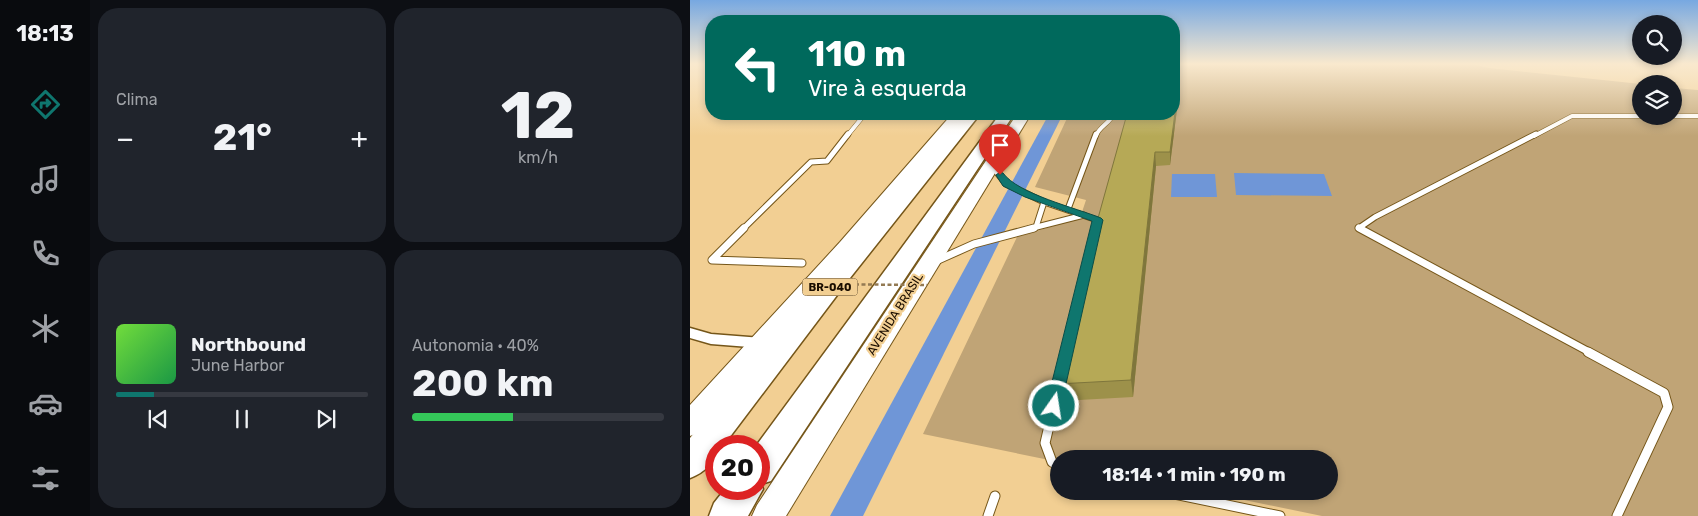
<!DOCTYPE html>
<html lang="pt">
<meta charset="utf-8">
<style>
:root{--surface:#171b24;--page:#20242c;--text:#f1f3f6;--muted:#9ea1a6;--line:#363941;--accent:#0f766e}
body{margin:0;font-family:Rubik,sans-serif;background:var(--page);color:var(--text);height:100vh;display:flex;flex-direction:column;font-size:19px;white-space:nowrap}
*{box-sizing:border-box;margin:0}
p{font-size:16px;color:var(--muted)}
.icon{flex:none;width:28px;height:28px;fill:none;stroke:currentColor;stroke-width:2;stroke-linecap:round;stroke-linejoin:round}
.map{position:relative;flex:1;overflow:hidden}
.drawer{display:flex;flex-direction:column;gap:8px;padding:8px;background:#0d0f14;width:600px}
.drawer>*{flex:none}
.banner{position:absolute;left:15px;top:15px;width:475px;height:105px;border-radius:20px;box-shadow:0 2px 8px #0003;background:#00695c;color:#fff;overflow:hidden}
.controls{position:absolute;left:942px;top:15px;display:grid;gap:10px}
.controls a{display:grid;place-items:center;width:50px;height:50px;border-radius:50%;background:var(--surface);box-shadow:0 2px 8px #0003;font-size:25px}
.speed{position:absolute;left:15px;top:435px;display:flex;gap:10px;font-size:25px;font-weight:700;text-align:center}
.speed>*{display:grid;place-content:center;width:65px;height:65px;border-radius:50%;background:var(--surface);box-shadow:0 2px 8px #0003;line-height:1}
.speed .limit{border:8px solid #d22;background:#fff;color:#111}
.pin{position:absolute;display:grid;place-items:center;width:42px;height:42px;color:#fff;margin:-51px -21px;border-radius:50% 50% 50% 0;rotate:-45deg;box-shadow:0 0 5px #0007}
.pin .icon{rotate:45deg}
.me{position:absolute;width:55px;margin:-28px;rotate:13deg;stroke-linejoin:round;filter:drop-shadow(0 0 4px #0008)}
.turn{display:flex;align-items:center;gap:18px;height:105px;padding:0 20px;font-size:22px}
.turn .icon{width:65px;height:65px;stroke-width:2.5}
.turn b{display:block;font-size:35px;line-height:42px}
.big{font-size:38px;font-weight:700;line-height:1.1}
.drawer .card{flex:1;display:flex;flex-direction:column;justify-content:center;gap:8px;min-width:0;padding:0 18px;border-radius:20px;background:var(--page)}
.drawer .dial{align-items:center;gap:0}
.dial b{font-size:65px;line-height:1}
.song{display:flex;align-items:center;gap:15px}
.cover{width:60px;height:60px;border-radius:8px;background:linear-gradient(135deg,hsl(100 70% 55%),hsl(140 70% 35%))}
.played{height:5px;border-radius:2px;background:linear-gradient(90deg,var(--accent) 15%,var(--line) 15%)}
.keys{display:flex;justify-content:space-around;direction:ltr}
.heat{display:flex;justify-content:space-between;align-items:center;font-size:28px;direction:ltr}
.charge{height:8px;border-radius:4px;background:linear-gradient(90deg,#34c759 40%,var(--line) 0)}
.drawer .tiles{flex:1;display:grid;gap:8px;grid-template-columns:repeat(2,1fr)}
.trip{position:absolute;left:360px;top:450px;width:288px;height:50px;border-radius:25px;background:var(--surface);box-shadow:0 2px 8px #0003;font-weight:700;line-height:50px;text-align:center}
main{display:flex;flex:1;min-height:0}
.dock{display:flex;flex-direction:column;width:90px;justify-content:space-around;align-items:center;background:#090b0e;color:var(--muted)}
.dock .icon{width:35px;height:35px}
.dock .selected{color:var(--accent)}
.dock b{font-size:22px;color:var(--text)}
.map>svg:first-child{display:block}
.green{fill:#c0a476}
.water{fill:#6f96d7}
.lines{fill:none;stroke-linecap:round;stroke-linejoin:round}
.service-far3-casing{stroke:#755619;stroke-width:5}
.service-far2-casing{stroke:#755619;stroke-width:7}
.service-far1-casing{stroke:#755619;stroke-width:9}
.service-casing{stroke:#755619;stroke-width:11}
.minor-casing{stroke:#755619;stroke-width:3}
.trunk-casing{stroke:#755619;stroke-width:2}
.motorway-casing{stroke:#755619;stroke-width:3}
.service-far3{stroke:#fff;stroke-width:4}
.service-far2{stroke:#fff;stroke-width:5}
.service-far1{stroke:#fff;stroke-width:7}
.service{stroke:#fff;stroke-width:9}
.minor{fill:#fff;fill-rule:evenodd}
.trunk{fill:#fff;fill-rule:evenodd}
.motorway{fill:#fff;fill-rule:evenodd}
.path-bridge{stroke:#937a53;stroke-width:2.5;stroke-dasharray:4 2.5;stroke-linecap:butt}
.wall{fill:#9d914a}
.shaded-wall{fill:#7f763c}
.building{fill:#b6a956;stroke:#7f763c}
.route{fill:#0f766e;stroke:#0a4d48}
.labels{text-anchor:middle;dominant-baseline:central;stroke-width:4.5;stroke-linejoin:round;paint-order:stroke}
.shield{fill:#f2cf93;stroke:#5b472c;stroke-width:1}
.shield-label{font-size:11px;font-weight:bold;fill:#1a0d00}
.street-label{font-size:12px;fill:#1a0d00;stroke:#f2cf93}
</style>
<main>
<nav class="dock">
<b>18:13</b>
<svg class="icon selected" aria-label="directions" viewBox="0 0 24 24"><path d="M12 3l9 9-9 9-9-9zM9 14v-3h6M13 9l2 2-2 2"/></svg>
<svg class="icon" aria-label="music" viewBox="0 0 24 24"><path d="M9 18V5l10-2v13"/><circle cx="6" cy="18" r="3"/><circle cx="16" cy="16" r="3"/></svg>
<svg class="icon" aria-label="phone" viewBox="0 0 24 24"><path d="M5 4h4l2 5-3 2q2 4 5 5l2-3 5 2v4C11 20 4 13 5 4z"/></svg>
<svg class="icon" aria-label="climate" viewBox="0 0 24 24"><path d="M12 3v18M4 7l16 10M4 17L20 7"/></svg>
<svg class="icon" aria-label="car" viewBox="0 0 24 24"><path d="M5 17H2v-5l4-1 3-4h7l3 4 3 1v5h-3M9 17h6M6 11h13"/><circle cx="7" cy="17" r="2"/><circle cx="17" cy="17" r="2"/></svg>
<svg class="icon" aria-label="filters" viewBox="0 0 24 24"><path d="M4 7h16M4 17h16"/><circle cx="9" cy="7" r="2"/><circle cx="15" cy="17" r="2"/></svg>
</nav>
<section class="drawer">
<div class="tiles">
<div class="card"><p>Clima</p>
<div class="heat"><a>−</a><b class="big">21°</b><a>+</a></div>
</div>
<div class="card dial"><b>12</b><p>km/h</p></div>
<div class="card">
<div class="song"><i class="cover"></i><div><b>Northbound</b><p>June Harbor</p></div></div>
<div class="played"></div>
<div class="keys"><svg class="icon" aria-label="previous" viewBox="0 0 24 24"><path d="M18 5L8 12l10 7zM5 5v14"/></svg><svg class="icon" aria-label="pause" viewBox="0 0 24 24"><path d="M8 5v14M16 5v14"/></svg><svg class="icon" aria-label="next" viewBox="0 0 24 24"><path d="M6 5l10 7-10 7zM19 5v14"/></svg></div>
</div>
<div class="card"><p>Autonomia · 40%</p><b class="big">200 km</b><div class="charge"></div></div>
</div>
</section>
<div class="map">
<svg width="1008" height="516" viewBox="0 0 1008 516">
<rect width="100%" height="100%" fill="#f2cf93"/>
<!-- green -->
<path class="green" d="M484,64H781L799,68L951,84V116H984V88L1008,90V516H632L511,491H639V459H369V462L233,434L327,237L390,218L396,200L345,187L379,114H484Z"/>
<!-- water -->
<g class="water">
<path d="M359,114H373L173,516H140Z"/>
<path d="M544,173L634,174L642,196L546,195Z"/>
<path d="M482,174H525L527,197H481Z"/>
</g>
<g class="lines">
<defs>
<g id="service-far3">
<path d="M984,116H1008"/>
<path d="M157,136L175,114"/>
<path d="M406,136C409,126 421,123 423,114"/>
<path d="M844,136L882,116H951"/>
</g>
<g id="service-far2">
<path d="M302,166L316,184L354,202L407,220L406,228"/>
<path d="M378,209L406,134"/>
<path d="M346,227L354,202"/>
<path d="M53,229L121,162L137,161L158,134"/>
<path d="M339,229L394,215"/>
<path d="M672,229L669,228L685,217L846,134"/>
</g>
<g id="service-far1">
<path d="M54,228L22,260L112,263"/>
<path d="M669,228L901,353"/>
<path d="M246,261L284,244L344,228"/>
</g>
<g id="service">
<path d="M898,352L974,393L978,407L927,516"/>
<path d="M369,466L362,462L355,443L370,379"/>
<path d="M470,491L590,516"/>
<path d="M298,516L305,496"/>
</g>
<path id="minor" d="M0,328L21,334L72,338L77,339L80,343L77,347L72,348L21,344L0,338Z"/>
<g id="trunk">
<path d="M262,114H276L10,432L0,436V405L150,242Z"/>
<path d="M327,114H341L96,516H62L67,505Z"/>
</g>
<g id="motorway">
<path d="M275,114H290L160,278L33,446H26C26,462 14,473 0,478V438Z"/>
<path d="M310,114H324L81,481L71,484L73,489L58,516H19L24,503L35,489H69V446H66Z"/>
</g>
</defs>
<!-- service-far3 casing -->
<use href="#service-far3" class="service-far3-casing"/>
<!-- service-far2 casing -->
<use href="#service-far2" class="service-far2-casing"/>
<!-- service-far1 casing -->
<use href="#service-far1" class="service-far1-casing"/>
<!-- service casing -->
<use href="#service" class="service-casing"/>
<!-- minor casing -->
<use href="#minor" class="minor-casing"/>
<!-- trunk casing -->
<use href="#trunk" class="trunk-casing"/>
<!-- motorway casing -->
<use href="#motorway" class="motorway-casing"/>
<!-- service-far3 -->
<use href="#service-far3" class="service-far3"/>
<!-- service-far2 -->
<use href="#service-far2" class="service-far2"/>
<!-- service-far1 -->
<use href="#service-far1" class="service-far1"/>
<!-- service -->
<use href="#service" class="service"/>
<!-- minor -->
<use href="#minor" class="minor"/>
<!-- trunk -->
<use href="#trunk" class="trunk"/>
<!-- motorway -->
<use href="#motorway" class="motorway"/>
<!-- path-bridge -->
<path class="path-bridge" d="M113,284L237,285"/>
</g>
<!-- wall -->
<path class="wall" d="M487,109L480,165L466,166L443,397L371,401L367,384L437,114Z"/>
<!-- shaded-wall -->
<g class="shaded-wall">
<path d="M487,96V109L480,165V152Z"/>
<path d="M465,152L466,166L443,397L441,380Z"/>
</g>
<!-- building -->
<path class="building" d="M484,96H487L480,152H465L441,380L367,384L400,247L437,114H484Z"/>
<!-- sky -->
<linearGradient id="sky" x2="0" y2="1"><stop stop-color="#77a8e1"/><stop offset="0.47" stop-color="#f9e9ce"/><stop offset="1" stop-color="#f9e9ce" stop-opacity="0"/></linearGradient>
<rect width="1008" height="136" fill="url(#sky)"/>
<!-- route -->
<path class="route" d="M310,172L313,173C328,194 386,208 411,218L413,220L371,406L369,411L364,412L358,411L356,406L402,221L335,197L313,186L306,175Z"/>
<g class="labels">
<!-- shield labels -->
<rect class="shield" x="112.5" y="278.5" width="55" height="17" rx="4"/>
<g class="shield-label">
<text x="140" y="287">BR-040</text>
</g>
<!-- street labels -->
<g class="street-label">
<text transform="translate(205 314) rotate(-58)">AVENIDA BRASIL</text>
</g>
</g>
</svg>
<div class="controls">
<a><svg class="icon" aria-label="search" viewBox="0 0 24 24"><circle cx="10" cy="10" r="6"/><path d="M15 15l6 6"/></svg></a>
<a><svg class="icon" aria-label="layers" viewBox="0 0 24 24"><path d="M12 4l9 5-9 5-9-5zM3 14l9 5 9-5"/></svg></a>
</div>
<div class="speed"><div class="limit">20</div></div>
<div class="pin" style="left:310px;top:175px;background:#d93025"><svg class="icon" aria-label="arrive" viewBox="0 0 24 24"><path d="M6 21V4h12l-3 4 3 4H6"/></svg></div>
<svg class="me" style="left:364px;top:406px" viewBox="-20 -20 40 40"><circle r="17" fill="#0f766e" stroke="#fff" stroke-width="3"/><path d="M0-11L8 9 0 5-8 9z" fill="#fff"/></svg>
<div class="trip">18:14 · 1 min · 190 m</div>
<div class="banner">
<div class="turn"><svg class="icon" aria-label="left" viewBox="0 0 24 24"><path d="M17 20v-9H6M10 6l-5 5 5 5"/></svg><div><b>110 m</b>Vire à esquerda</div></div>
</div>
</div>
</main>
